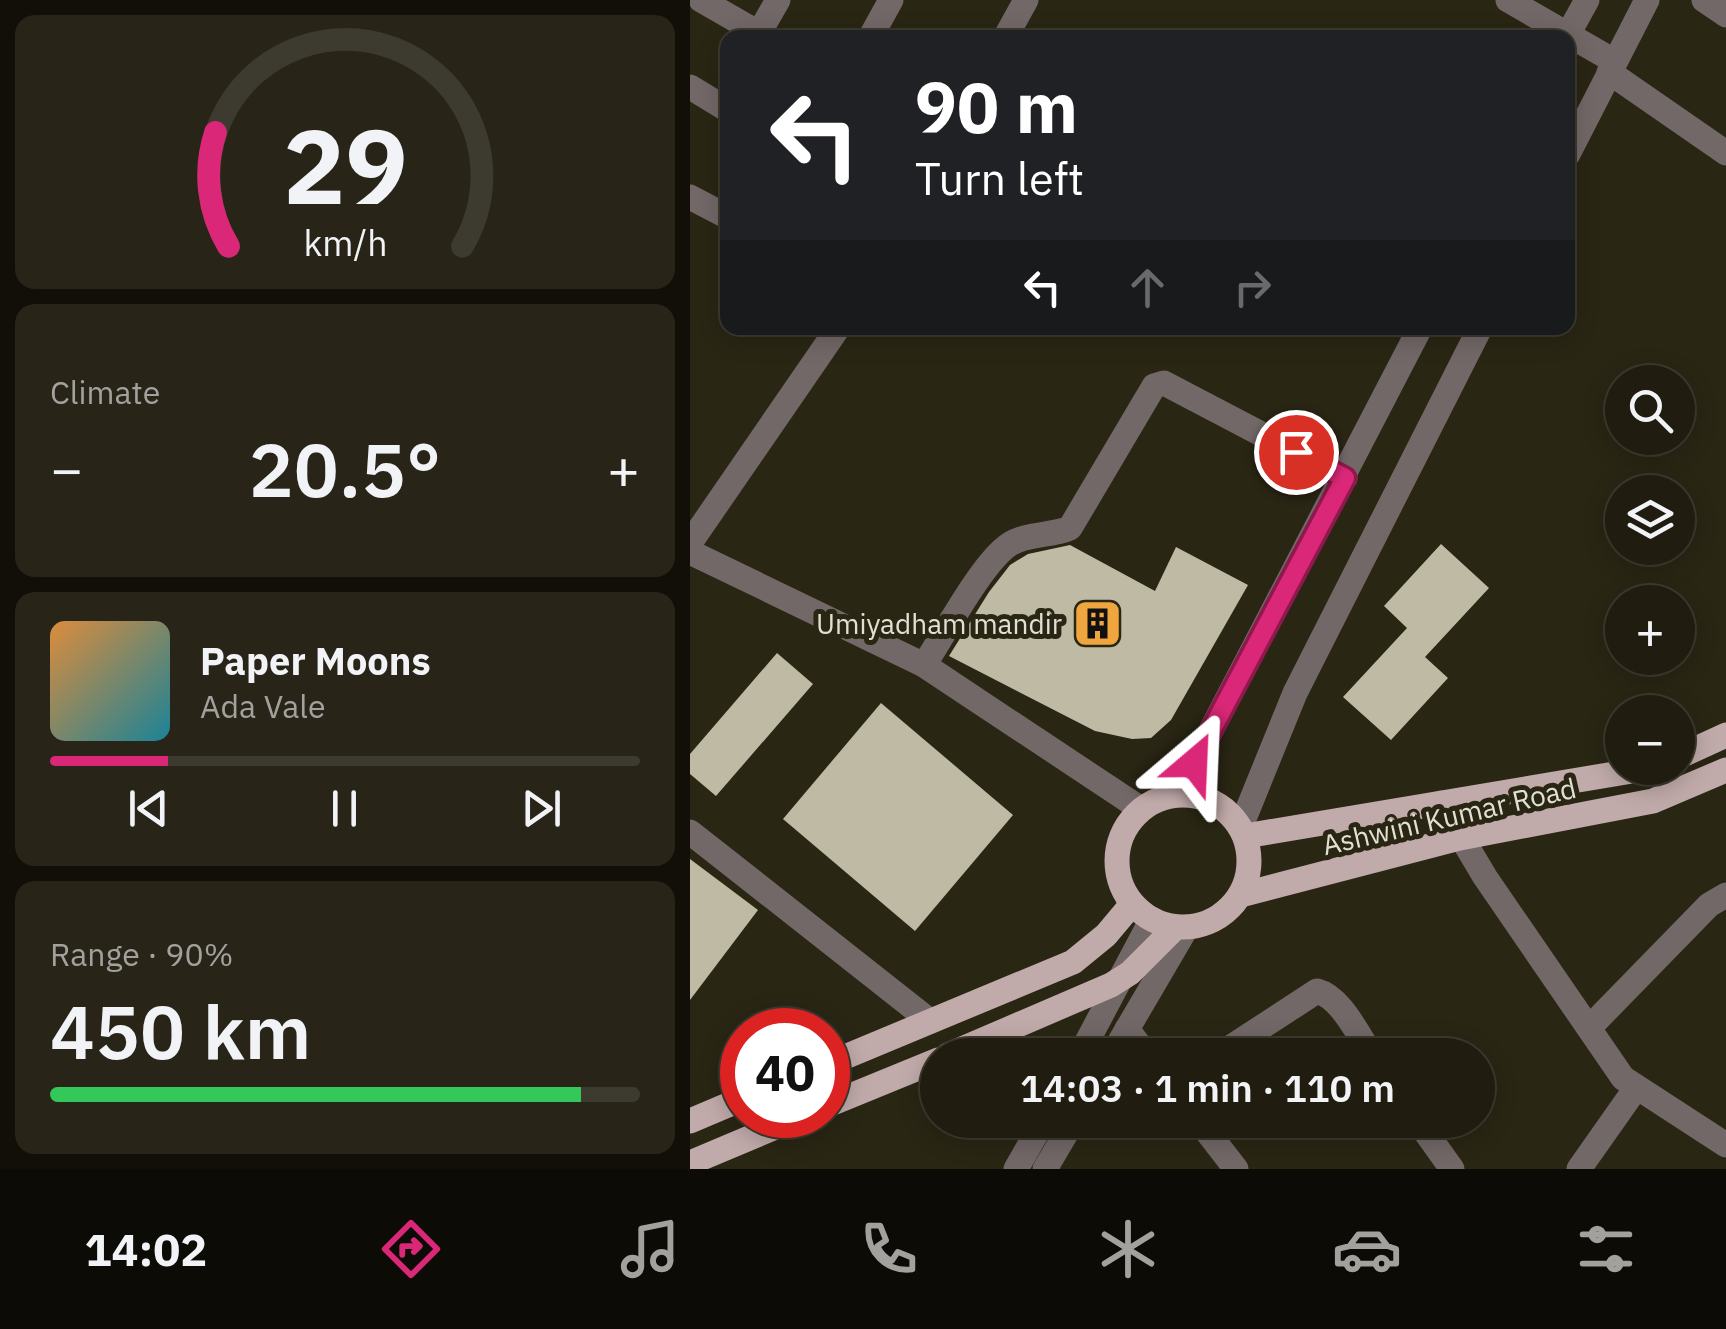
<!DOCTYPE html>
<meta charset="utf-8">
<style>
:root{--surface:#201c0f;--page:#282518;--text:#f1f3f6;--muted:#a2a19e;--line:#3d3a2f;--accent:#db2777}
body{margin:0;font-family:"IBM Plex Sans",sans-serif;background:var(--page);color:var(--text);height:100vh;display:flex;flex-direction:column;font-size:38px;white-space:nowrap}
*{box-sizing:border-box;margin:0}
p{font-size:32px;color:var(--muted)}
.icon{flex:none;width:55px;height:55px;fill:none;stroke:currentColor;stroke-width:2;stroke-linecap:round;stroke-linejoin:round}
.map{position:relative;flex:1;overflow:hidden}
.panel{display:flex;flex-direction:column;gap:15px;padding:15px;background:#120f08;width:690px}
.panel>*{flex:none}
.top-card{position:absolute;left:30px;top:30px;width:855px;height:305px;border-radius:20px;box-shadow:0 5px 25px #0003,0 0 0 2px var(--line);background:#202124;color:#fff;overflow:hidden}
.buttons{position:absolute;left:915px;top:365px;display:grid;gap:20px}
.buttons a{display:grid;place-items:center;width:90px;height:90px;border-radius:50%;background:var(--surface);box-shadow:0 5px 25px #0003,0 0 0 2px var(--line);font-size:50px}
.speed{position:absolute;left:30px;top:1008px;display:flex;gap:20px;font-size:50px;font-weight:700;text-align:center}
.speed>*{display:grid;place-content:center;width:130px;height:130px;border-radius:50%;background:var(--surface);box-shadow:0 5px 25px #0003,0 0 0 2px var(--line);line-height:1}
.speed .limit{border:15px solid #d22;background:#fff;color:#111}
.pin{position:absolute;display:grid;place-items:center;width:85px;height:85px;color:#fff;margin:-42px;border:5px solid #fff;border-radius:50%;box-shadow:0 2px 10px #0007}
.me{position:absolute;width:110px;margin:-55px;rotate:26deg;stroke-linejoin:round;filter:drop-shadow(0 0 8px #0008)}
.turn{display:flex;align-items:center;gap:35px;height:210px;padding:0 30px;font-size:45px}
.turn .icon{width:130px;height:130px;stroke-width:2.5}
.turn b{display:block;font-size:70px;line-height:85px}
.lanes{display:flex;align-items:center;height:95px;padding:0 30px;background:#0003;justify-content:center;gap:50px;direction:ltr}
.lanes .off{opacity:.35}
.big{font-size:75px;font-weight:600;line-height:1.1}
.panel .tile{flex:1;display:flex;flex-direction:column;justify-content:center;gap:15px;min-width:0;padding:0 35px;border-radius:20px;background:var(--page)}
.panel .dial{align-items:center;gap:0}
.dial svg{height:260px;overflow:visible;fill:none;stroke:var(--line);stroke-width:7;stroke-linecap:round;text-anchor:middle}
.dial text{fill:var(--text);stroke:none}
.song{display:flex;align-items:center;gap:30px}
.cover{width:120px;height:120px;border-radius:15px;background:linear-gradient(135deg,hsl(30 70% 55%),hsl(190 70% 35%))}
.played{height:10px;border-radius:5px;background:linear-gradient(90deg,var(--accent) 20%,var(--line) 20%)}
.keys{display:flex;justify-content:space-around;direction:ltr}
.heat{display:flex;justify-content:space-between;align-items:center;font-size:55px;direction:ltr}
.charge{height:15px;border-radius:8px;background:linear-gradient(90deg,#34c759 90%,var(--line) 0)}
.trip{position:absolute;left:230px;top:1038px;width:575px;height:100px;border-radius:50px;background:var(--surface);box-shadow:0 5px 25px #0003,0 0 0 2px var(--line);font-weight:600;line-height:100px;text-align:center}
.dock{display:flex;height:160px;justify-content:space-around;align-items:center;background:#0d0b06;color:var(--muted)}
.dock .icon{width:70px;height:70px}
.dock .selected{color:var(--accent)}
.dock b{font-size:45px;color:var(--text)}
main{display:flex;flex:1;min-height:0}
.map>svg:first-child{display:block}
.building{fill:#bfbaa3}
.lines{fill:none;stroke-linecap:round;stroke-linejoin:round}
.minor{stroke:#736868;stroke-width:25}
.major{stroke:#c1aaaa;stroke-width:25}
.route-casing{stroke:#8e194d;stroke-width:25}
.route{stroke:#db2777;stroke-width:18}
.labels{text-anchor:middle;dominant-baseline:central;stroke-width:10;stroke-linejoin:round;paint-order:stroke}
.poi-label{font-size:28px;fill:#e2e0d4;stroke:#2a2614;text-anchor:end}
.street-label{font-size:28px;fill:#e2e0d4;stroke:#2a2614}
</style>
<main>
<section class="panel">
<div class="tile dial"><svg viewBox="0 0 100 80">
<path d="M14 69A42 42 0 1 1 86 69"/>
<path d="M14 69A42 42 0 0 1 10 34" stroke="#db2777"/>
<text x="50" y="56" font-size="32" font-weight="700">29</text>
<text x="50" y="72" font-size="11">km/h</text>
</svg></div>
<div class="tile"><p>Climate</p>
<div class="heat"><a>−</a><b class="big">20.5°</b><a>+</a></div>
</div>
<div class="tile">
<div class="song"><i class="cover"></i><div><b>Paper Moons</b><p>Ada Vale</p></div></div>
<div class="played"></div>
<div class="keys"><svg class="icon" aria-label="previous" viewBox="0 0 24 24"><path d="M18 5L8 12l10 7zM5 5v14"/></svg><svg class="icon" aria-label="pause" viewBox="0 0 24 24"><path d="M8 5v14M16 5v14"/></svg><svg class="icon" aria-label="next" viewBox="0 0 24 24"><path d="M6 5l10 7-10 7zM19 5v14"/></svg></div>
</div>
<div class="tile"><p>Range · 90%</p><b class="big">450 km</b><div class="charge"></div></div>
</section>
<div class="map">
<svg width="1036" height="1169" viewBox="0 0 1036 1169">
<rect width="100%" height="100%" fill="#2a2614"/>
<!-- building -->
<g class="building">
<path d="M751,544L799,588L735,657L758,678L701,740L653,697L717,628L694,606Z"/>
<path d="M380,545L465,591L486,547L558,585L481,720L461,738L442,739L405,731L259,656L299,592L320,565L338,554Z"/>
<path d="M87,653L123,684L26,796L0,774V754Z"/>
<path d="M191,703L323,815L225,931L93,819Z"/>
<path d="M0,859L68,910L0,1000Z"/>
</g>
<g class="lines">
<!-- minor -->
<g class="minor">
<path d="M11,0L77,38"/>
<path d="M818,0L924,61"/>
<path d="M1014,0L1036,15"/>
<path d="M69,33L88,0"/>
<path d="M180,38L201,0"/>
<path d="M315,38L336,0"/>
<path d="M876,38L897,0"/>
<path d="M919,72L1036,153"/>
<path d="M0,87L38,110"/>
<path d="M878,154L957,0"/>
<path d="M0,197L38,217"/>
<path d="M0,543L148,328"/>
<path d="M0,552L234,665L451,809"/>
<path d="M234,665C254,635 292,562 320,544C337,533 362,536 380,528L464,386L474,383L655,478"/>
<path d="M488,794L730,328"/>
<path d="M751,803L795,877L933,1078L1036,1145"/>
<path d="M551,826L605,693L790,328"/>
<path d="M0,832L240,1021"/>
<path d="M899,1028L1019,905L1036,895"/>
<path d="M437,1029L457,1055"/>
<path d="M390,1055L462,919"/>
<path d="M422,1055L497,927"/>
<path d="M529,1055L627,991C651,997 668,1035 682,1055"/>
<path d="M508,1120L546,1169"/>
<path d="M727,1120L762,1169"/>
<path d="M326,1169L354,1120"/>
<path d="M355,1169L384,1120"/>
<path d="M889,1169L946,1088"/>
</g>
<!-- major -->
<g class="major">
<path d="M988,757L1036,735"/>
<circle cx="493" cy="861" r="66"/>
<path d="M555,836L960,768"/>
<path d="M551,895L770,838L963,801L1036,770"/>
<path d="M258,1055L421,985L440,973L486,927"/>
<path d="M138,1064L383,962L416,935L442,904"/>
<path d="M138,1105L248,1060"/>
<path d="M0,1121L52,1099"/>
<path d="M0,1163L114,1115"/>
</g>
</g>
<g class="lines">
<defs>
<path id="route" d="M504,763L655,478L606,452"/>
</defs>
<!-- route casing -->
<use href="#route" class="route-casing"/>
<!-- route -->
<use href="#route" class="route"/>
</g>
<!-- icons -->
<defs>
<symbol id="building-square" viewBox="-11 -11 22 22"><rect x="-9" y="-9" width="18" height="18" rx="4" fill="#f0a63f" stroke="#2a2614"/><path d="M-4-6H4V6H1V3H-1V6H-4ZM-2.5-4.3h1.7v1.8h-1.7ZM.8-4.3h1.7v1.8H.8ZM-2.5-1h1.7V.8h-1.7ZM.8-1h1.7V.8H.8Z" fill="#111"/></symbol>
</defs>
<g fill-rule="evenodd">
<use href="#building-square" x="380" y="596" width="55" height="55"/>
</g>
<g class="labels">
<!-- poi labels -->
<g class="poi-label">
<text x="372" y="623">Umiyadham mandir</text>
</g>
<!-- street labels -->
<g class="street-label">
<text transform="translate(759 816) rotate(-13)">Ashwini Kumar Road</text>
</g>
</g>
</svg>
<div class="buttons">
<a><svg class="icon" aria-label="search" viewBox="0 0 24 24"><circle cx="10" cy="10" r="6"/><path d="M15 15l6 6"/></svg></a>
<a><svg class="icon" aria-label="layers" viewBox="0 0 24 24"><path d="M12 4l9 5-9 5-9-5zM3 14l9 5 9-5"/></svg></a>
<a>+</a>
<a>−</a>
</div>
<div class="speed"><div class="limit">40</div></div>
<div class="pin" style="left:606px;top:452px;background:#d93025"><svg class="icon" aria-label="arrive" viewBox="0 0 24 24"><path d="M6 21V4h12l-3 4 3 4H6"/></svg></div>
<svg class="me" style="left:504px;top:763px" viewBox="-20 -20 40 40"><path d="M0-17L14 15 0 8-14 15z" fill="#db2777" stroke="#fff" stroke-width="4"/></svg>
<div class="trip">14:03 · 1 min · 110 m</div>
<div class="top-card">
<div class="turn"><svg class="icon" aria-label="left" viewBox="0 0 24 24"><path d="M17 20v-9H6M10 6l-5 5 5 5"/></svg><div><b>90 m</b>Turn left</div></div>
<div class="lanes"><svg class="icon" aria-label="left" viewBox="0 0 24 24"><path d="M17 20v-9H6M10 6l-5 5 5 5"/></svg><svg class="icon off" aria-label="ahead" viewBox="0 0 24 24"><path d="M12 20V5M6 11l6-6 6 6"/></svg><svg class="icon off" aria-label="right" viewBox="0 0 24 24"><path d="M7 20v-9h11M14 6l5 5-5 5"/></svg></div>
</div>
</div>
</main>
<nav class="dock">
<b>14:02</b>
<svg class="icon selected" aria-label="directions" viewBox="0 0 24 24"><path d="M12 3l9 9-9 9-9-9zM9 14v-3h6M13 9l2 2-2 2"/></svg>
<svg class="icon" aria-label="music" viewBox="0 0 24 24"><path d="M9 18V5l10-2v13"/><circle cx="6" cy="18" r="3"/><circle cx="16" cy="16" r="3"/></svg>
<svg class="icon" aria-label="phone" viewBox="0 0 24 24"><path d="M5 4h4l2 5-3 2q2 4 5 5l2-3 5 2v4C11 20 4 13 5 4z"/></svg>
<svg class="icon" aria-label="climate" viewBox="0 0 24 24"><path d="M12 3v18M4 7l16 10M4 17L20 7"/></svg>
<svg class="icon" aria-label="car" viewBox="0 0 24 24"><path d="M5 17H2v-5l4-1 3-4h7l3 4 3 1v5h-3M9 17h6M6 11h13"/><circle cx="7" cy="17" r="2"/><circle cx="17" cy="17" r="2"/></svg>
<svg class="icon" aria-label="filters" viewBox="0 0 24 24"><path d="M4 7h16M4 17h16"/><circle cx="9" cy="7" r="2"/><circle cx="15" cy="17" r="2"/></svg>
</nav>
